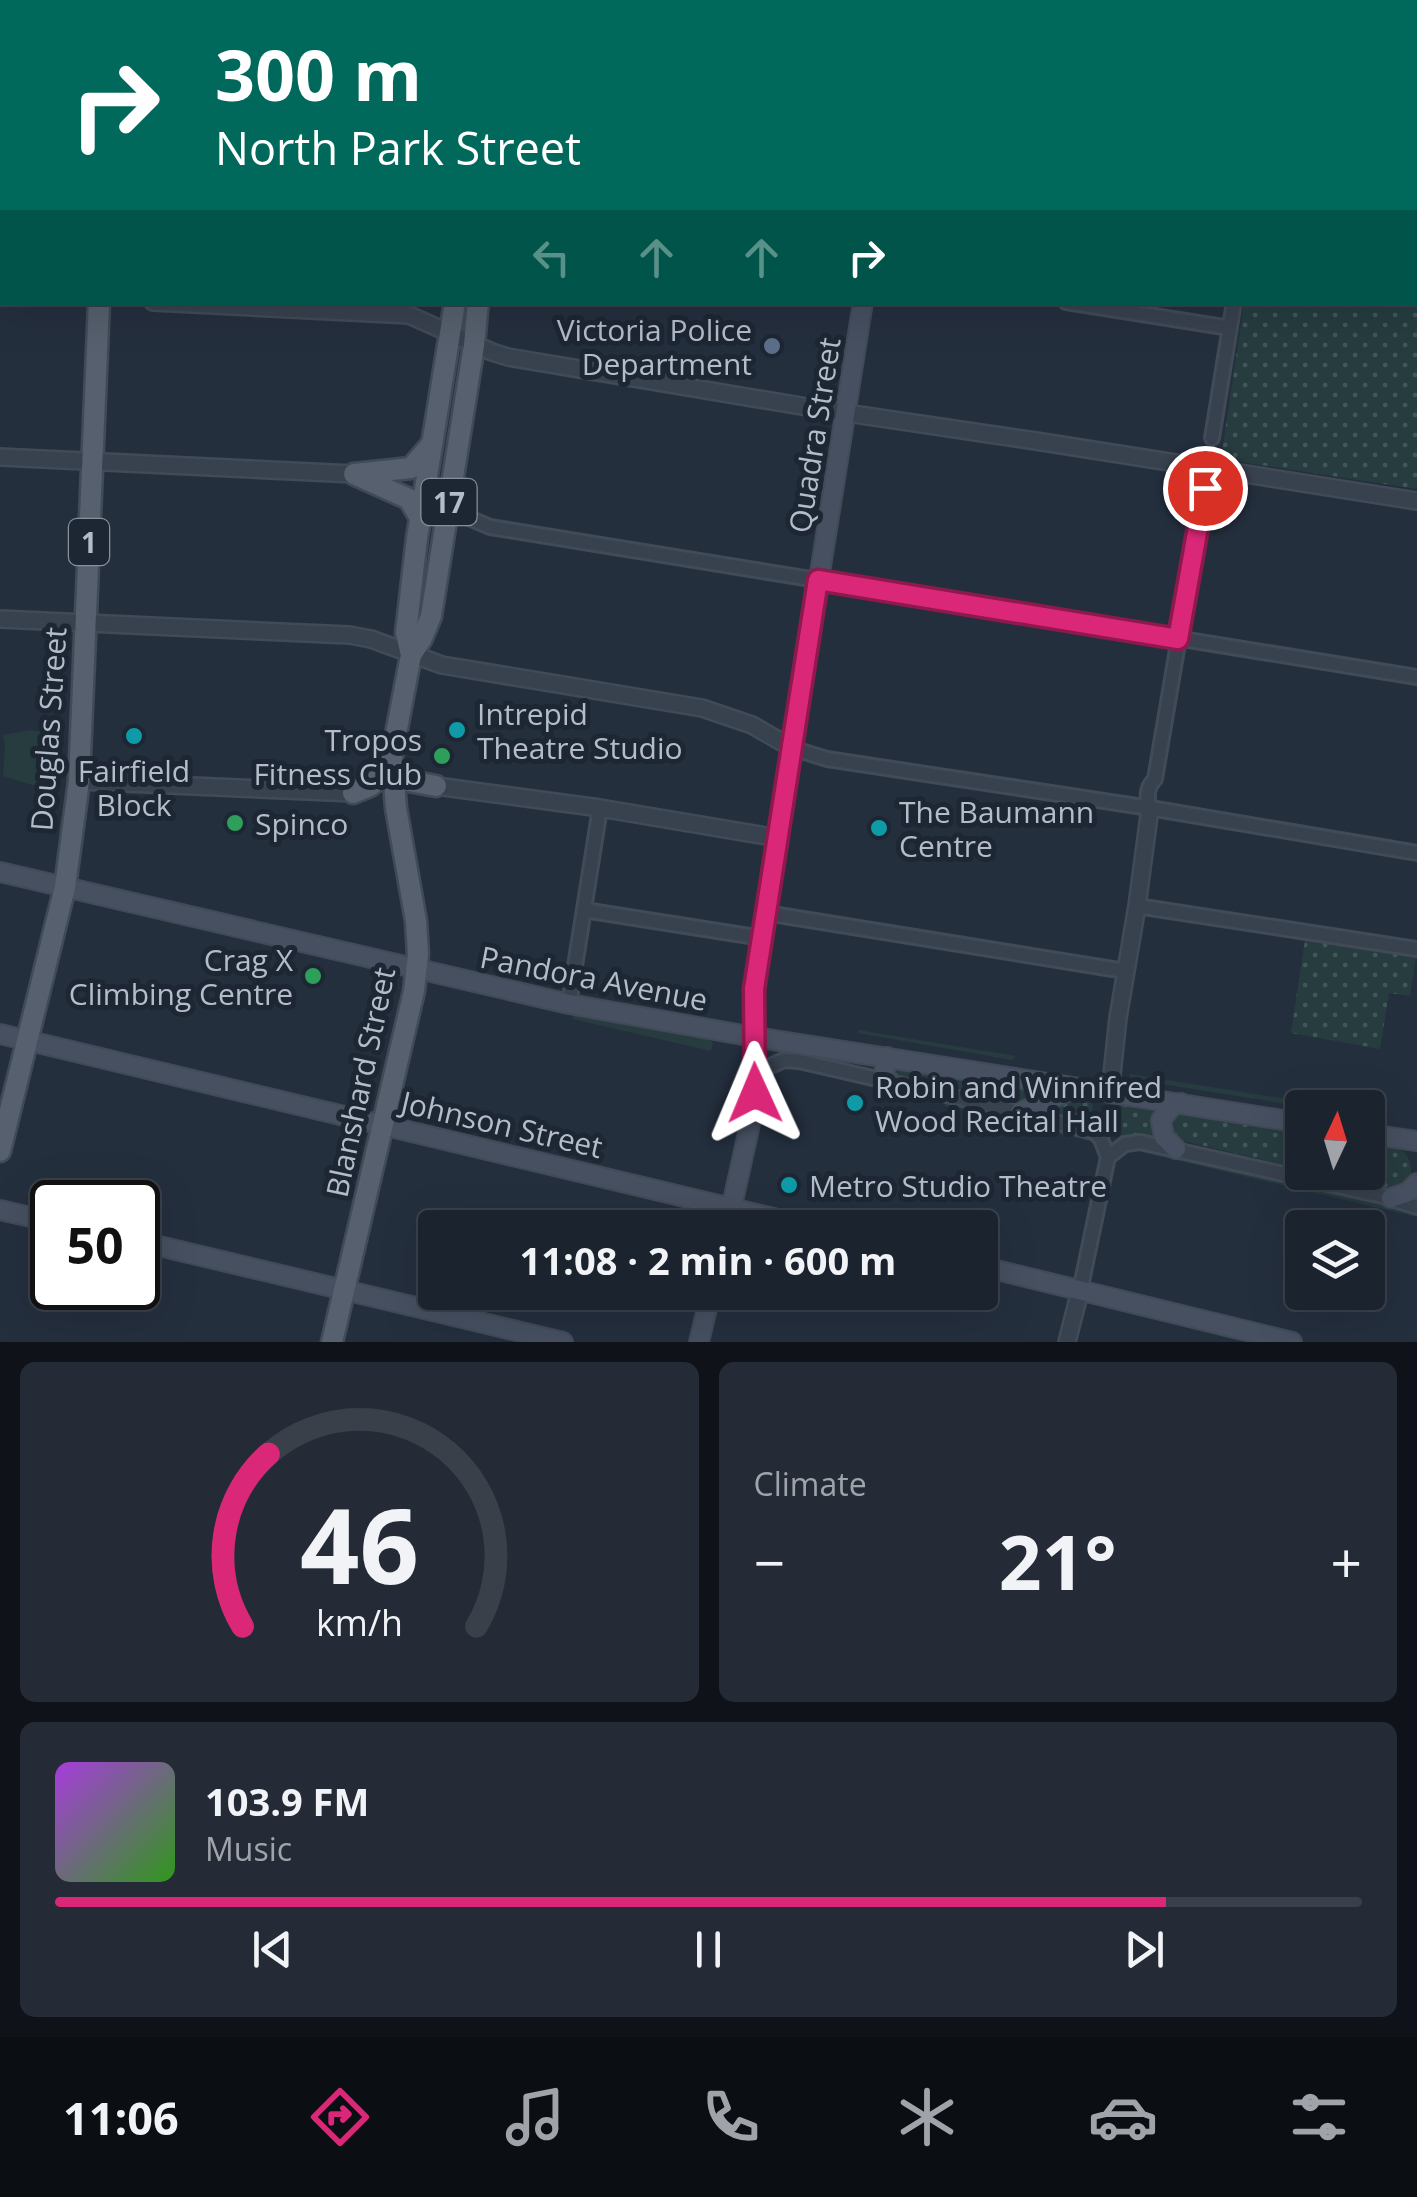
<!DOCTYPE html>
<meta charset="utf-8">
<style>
:root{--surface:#1b232e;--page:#242b36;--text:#f1f3f6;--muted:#a0a4aa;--line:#39404a;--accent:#db2777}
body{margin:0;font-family:"Open Sans",sans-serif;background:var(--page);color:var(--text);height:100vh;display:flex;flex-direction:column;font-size:38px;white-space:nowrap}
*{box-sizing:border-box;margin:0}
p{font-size:32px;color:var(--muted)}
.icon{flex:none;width:55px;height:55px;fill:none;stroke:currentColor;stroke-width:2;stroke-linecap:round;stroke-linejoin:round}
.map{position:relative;height:1342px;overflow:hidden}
.drawer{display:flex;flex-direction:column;gap:20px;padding:20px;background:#0f1319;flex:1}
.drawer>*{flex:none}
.hud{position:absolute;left:0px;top:0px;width:1418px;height:305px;box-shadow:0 10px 40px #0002,0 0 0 2px var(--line);background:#00695c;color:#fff;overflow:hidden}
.needle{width:65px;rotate:4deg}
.tools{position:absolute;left:1285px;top:1090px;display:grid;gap:20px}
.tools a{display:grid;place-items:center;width:100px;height:100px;border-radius:10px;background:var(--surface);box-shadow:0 10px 40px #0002,0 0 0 2px var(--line);font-size:50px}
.speed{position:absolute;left:30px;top:1180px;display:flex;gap:20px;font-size:50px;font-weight:700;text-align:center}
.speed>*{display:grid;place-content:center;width:130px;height:130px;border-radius:50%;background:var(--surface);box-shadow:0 10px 40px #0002,0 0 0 2px var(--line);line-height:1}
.speed .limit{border:5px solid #111;border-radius:15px;background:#fff;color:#111}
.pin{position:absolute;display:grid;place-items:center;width:85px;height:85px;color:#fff;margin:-42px;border:5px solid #fff;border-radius:50%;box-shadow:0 2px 10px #0007}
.me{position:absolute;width:110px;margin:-55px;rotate:359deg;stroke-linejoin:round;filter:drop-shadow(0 0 8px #0008)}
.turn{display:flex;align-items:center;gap:35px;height:210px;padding:0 50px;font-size:45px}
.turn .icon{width:130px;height:130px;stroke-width:2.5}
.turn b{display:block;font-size:70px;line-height:85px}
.lanes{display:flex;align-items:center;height:95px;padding:0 50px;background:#0003;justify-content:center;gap:50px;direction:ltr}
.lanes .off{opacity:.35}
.big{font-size:75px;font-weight:700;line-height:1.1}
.drawer .widget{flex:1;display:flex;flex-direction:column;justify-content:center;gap:15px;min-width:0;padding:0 35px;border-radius:15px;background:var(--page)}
.drawer .dial{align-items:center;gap:0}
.dial svg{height:260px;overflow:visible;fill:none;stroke:var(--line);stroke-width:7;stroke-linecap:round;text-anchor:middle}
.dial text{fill:var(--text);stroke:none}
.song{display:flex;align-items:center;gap:30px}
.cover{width:120px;height:120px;border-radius:15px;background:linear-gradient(135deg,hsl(280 70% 55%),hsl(110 70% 35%))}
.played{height:10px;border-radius:5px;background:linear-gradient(90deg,var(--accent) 85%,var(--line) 85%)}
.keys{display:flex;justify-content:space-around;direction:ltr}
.heat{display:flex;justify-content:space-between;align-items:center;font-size:55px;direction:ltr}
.drawer .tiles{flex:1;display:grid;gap:20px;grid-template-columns:1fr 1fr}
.widget:last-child{grid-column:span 2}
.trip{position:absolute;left:418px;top:1210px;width:580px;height:100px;border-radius:10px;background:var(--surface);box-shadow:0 10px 40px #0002,0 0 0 2px var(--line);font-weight:700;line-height:100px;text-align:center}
.dock{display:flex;height:160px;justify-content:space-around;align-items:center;background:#0b0e12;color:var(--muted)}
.dock .icon{width:70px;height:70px}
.dock .on{color:var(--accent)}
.dock b{font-size:45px;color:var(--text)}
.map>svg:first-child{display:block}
.grass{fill:#263c3f}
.park{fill:url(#park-dots)}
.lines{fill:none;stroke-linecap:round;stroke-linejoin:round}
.minor-casing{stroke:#414a57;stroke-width:18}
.tertiary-casing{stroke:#414a57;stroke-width:20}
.secondary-casing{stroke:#414a57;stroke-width:22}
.primary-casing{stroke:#414a57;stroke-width:25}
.minor{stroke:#38414e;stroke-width:12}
.tertiary{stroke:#38414e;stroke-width:15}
.secondary{stroke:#465061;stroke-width:18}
.primary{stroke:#56606e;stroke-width:20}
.route-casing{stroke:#8e194d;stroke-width:25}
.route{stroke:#db2777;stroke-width:18}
.service-dot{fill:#5c6f8a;stroke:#1d2633;stroke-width:4}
.culture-dot{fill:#0f9aa8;stroke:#1d2633;stroke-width:4}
.leisure-dot{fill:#2e9e5b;stroke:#1d2633;stroke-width:4}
.labels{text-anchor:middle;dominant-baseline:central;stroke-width:10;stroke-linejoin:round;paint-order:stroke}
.shield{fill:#1d2633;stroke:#878f9c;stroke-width:2.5}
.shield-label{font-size:28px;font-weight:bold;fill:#b4bcc9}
.poi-label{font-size:30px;fill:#b4bcc9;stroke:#1d2633;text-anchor:start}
.street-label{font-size:30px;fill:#b4bcc9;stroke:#1d2633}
</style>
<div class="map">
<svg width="1417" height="1342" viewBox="0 0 1417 1342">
<defs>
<pattern id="park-dots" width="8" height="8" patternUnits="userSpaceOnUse" patternTransform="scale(2.5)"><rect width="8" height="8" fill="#263c3f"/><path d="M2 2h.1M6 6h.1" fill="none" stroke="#435659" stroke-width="1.8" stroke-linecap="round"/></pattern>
</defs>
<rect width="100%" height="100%" fill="#242f3e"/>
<!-- grass -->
<g class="grass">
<path d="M30,730L49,733L52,736L49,790L3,776L5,748L3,735Z"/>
<path d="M573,1015L710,1039L713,1044L711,1051L572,1019Z"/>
<path d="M858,1030L1016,1056L1012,1060L858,1033Z"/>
<path d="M1130,1074L1337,1107H1306L1130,1079Z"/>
<path d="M945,1101L1087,1134L1091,1137L1089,1141L944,1106Z"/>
<path d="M1140,1148L1417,1213V1217L1129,1149Z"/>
</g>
<!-- park -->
<g class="park">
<path d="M925,0H1257L1256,2H924Z"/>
<path d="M1415,238L1417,239V489L1221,459L1244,303L1415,302Z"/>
<path d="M1305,940L1416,957L1410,996L1389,993L1380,1049L1291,1033Z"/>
<path d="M892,1066L1054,1092L1023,1103L908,1076L895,1078L890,1073Z"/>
<path d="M1073,1095L1087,1098L1092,1103L1093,1126L1042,1113Z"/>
<path d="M1122,1103L1163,1107L1159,1139L1120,1141V1109Z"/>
<path d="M1177,1112L1302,1129V1169L1175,1139L1166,1123Z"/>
<path d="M1368,1140C1391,1144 1417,1147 1410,1182L1390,1189L1319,1173L1368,1172Z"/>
</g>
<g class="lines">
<defs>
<g id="minor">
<path d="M526,2V0"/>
<path d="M1281,2V0"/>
<path d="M1415,57H1417"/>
<path d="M0,136H2"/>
<path d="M1415,221H1417"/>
<path d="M1066,302L1230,328"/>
<path d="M1212,438L1234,302"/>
<path d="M448,509L490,527L1417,677"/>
<path d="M792,748L827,759L1150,808L1417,853"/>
<path d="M1150,808C1146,797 1147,787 1155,779L1208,467"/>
<path d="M1137,906L1417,949"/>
<path d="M584,910L762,938"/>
<path d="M766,913L1125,971"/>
<path d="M569,1004L600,808"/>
<path d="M755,1073L784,1060L799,1061L994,1106L1094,1132L1101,1139L1108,1157L1080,1291"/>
<path d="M1108,1157L1125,1144L1140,1142L1382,1196L1417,1207"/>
</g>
<g id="tertiary">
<path d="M0,295L2,296"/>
<path d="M153,302L409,315L492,352L508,357L813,408L1036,441L1417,501"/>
<path d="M0,457L354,474"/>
<path d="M0,619L349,635L371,639L442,665L702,708L752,725L792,748"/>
<path d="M79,781L353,793"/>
<path d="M436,786L600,808L778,838"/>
<path d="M1110,1093L1118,1018L1137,906L1150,808"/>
<path d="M1067,1342L1080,1291"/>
</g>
<g id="secondary">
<path d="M911,2V0"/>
<path d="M0,872L569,1004L754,1037L1302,1123"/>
<path d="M0,1034L815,1228"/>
<path d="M883,1080L887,1057"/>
<path d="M1020,1112L1040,1105L1074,1088"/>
<path d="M1368,1134L1417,1141"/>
<path d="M1176,1149L1164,1137L1161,1120L1172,1106L1181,1103"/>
<path d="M1391,1198L1408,1192L1417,1183"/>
<path d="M0,1210L52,1222"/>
<path d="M727,1228L752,1115L755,1073L754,989L863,302"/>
<path d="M138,1241L563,1342"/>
<path d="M980,1266L1292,1342"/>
<path d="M699,1342L711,1292"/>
</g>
<g id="primary">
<path d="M428,0L429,2"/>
<path d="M455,0L456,2"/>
<path d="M112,2V0"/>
<path d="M354,474L411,468L431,445"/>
<path d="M356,475L409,499L420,518"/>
<path d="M411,655L422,638L431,616L474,345L478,302"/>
<path d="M393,778L436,786"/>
<path d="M353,793L370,786L392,766"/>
<path d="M0,1151L65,887L79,781L99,302"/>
<path d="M332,1342L414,991L418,954L416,921L396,808L392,755L411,655L406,633L417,538L455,302"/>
</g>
</defs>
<!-- minor casing -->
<use href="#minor" class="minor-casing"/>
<!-- tertiary casing -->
<use href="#tertiary" class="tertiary-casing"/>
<!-- secondary casing -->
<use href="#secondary" class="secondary-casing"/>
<!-- primary casing -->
<use href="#primary" class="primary-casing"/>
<!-- minor -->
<use href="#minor" class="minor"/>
<!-- tertiary -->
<use href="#tertiary" class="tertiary"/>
<!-- secondary -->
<use href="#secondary" class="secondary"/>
<!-- primary -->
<use href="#primary" class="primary"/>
</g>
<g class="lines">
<defs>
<path id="route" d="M755,1093L754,989L818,580L1178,639L1205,488"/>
</defs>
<!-- route casing -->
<use href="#route" class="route-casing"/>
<!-- route -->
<use href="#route" class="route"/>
</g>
<!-- markers -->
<circle class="service-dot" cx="772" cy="346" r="10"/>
<g class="culture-dot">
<circle cx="457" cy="730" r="10"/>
<circle cx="134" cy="736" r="10"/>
<circle cx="879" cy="828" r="10"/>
<circle cx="855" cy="1103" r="10"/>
<circle cx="789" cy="1185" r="10"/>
</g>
<g class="leisure-dot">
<circle cx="442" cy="756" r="10"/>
<circle cx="235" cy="823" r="10"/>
<circle cx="313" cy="976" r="10"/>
</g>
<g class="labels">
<!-- shield labels -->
<g class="shield">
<rect x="421.5" y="479" width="55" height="46" rx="8"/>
<rect x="69" y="519" width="40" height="46" rx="8"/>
</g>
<g class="shield-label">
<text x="449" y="502">17</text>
<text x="89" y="542">1</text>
</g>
<!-- poi labels -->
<g class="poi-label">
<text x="752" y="329" text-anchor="end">Victoria Police<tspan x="752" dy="34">Department</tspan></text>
<text x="477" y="713">Intrepid<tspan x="477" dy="34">Theatre Studio</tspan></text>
<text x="422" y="739" text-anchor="end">Tropos<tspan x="422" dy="34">Fitness Club</tspan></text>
<text x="134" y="770" text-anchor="middle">Fairfield<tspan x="134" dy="34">Block</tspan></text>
<text x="899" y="811">The Baumann<tspan x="899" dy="34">Centre</tspan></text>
<text x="255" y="823">Spinco</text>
<text x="293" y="959" text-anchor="end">Crag X<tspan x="293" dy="34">Climbing Centre</tspan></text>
<text x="875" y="1086">Robin and Winnifred<tspan x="875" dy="34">Wood Recital Hall</tspan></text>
<text x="809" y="1185">Metro Studio Theatre</text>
</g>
<!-- street labels -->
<g class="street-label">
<text transform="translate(814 435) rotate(-81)">Quadra Street</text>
<text transform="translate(48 729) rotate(-86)">Douglas Street</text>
<text transform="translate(594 978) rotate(11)">Pandora Avenue</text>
<text transform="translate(360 1082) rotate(-78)">Blanshard Street</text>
<text transform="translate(502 1124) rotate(13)">Johnson Street</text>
</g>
</g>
</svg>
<div class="tools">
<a><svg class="needle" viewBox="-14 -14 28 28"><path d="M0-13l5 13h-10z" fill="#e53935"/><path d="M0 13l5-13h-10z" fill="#a0a4aa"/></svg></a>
<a><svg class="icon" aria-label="layers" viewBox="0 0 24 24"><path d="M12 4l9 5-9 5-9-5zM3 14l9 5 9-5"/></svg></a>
</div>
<div class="speed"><div class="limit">50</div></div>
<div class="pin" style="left:1205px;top:488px;background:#d93025"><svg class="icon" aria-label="arrive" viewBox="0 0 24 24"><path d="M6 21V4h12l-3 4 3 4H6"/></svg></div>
<svg class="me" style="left:755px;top:1093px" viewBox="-20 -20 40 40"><path d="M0-17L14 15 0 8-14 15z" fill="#db2777" stroke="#fff" stroke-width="4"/></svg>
<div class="trip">11:08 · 2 min · 600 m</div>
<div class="hud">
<div class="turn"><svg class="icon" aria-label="right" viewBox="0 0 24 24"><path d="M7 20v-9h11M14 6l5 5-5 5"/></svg><div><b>300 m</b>North Park Street</div></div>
<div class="lanes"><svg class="icon off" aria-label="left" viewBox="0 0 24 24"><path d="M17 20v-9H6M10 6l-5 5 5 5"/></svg><svg class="icon off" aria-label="ahead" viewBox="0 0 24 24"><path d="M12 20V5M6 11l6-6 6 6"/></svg><svg class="icon off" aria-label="ahead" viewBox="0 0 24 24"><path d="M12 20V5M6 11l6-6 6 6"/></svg><svg class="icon" aria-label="right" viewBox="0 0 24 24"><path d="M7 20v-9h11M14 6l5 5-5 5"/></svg></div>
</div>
</div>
<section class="drawer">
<div class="tiles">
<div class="widget dial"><svg viewBox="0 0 100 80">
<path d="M14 69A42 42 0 1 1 86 69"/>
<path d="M14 69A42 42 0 0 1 22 16" stroke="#db2777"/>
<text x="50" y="56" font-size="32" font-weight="700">46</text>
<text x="50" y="72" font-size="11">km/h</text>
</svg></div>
<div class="widget"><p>Climate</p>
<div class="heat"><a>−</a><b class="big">21°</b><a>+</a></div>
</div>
<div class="widget">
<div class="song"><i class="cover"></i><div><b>103.9 FM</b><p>Music</p></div></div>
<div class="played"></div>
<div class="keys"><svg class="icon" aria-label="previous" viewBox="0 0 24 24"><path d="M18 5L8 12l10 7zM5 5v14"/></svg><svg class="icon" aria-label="pause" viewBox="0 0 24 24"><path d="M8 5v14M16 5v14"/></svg><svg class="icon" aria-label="next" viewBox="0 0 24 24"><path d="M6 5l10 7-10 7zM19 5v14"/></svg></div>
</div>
</div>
</section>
<nav class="dock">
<b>11:06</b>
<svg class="icon on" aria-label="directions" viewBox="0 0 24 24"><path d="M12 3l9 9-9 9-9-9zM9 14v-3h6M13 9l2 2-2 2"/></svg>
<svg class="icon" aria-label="music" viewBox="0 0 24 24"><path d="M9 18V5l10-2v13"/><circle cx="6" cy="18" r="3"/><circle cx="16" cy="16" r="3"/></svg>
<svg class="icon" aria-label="phone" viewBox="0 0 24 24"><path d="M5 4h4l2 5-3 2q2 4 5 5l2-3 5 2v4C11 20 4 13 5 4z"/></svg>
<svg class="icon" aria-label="climate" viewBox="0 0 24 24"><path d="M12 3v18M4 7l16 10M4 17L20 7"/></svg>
<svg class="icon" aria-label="car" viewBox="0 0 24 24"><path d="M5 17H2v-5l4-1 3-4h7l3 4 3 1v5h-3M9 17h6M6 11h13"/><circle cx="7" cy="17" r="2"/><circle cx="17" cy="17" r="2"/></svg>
<svg class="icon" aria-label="filters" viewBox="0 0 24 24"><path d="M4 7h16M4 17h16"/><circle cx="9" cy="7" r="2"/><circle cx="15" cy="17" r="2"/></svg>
</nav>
